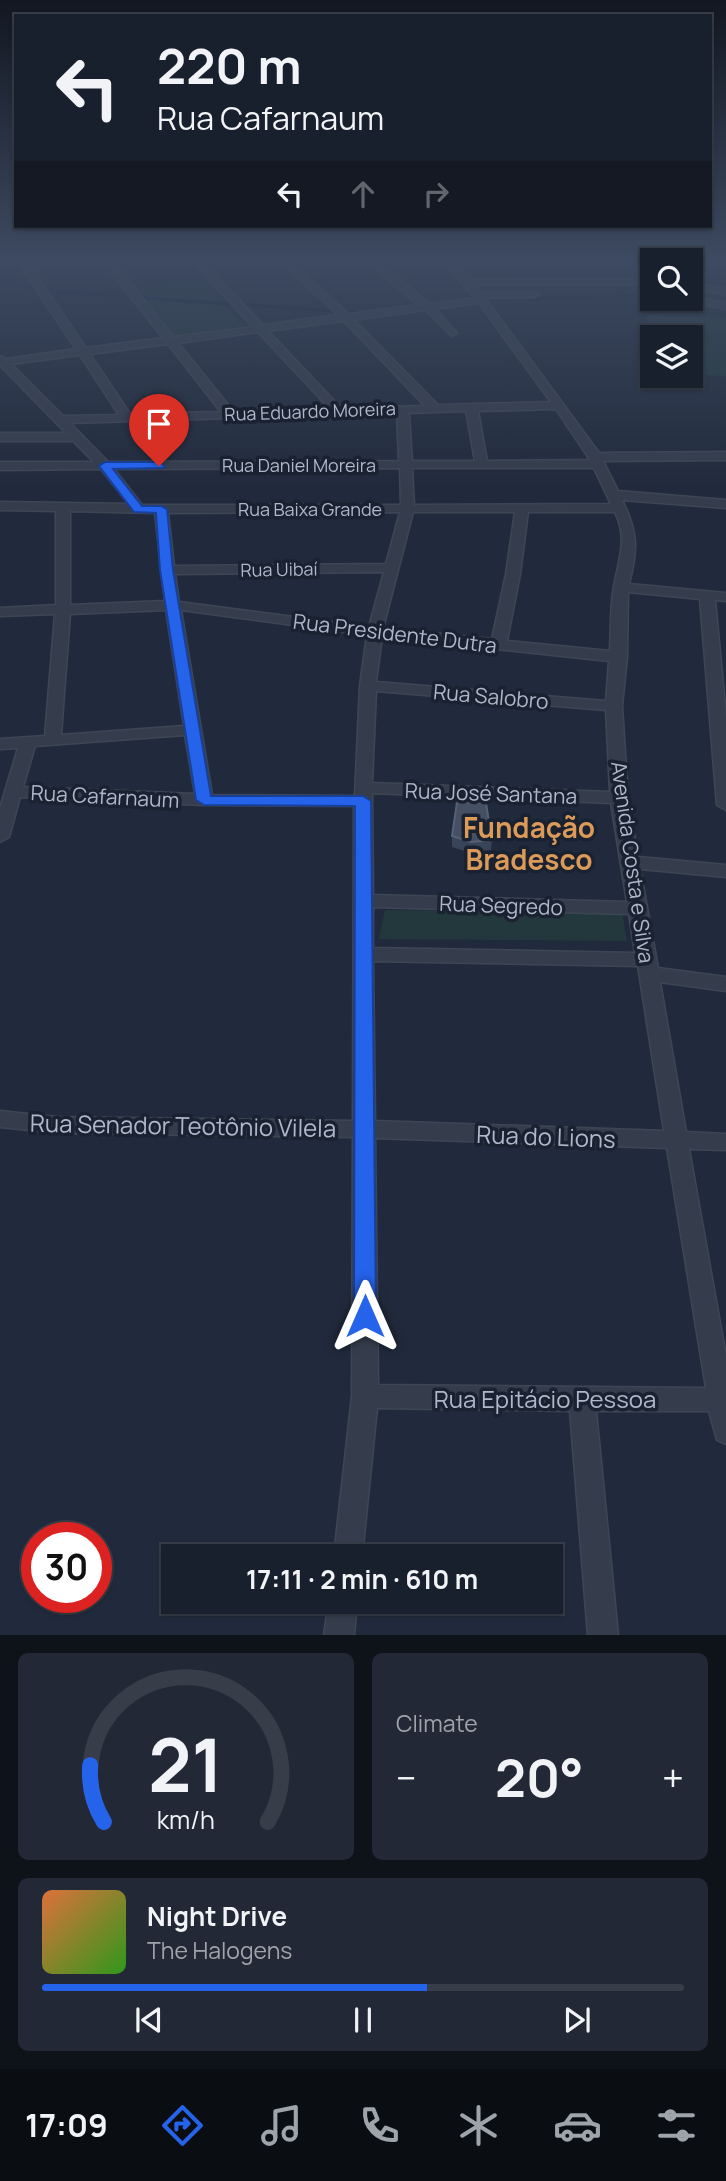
<!DOCTYPE html>
<meta charset="utf-8">
<style>
:root{--surface:#19202d;--page:#222835;--text:#f1f3f6;--muted:#9fa3aa;--line:#373e49;--accent:#2563eb}
body{margin:0;font-family:Manrope,sans-serif;background:var(--page);color:var(--text);height:100vh;display:flex;flex-direction:column;font-size:26px;white-space:nowrap}
*{box-sizing:border-box;margin:0}
p{font-size:23px;color:var(--muted)}
.icon{flex:none;width:38px;height:38px;fill:none;stroke:currentColor;stroke-width:2;stroke-linecap:round;stroke-linejoin:round}
.map{position:relative;height:1635px;overflow:hidden}
.side{display:flex;flex-direction:column;gap:18px;padding:18px;background:#0e1219;flex:1}
.side>*{flex:none}
.banner{position:absolute;left:14px;top:14px;width:698px;height:214px;border-radius:0px;box-shadow:0 2px 5px #0004,0 0 0 2px var(--line);background:#19202d;color:var(--text);overflow:hidden}
.fabs{position:absolute;left:640px;top:248px;display:grid;gap:14px}
.fabs a{display:grid;place-items:center;width:63px;height:63px;border-radius:0px;background:var(--surface);box-shadow:0 2px 5px #0004,0 0 0 2px var(--line);font-size:35px}
.speed{position:absolute;left:21px;top:1522px;display:flex;gap:14px;font-size:35px;font-weight:700;text-align:center}
.speed>*{display:grid;place-content:center;width:91px;height:91px;border-radius:50%;background:var(--surface);box-shadow:0 2px 5px #0004,0 0 0 2px var(--line);line-height:1}
.speed .limit{border:10px solid #d22;background:#fff;color:#111}
.pin{position:absolute;display:grid;place-items:center;width:60px;height:60px;color:#fff;margin:-72px -30px;border-radius:50% 50% 50% 0;rotate:-45deg;box-shadow:0 0 7px #0007}
.pin .icon{rotate:45deg}
.me{position:absolute;width:77px;margin:-38px;rotate:0deg;stroke-linejoin:round;filter:drop-shadow(0 0 5px #0008)}
.turn{display:flex;align-items:center;gap:24px;height:147px;padding:0 28px;font-size:32px}
.turn .icon{width:91px;height:91px;stroke-width:2.5}
.turn b{display:block;font-size:49px;line-height:60px}
.lanes{display:flex;align-items:center;height:66px;padding:0 28px;background:#0003;justify-content:center;gap:35px;direction:ltr}
.lanes .off{opacity:.35}
.big{font-size:52px;font-weight:700;line-height:1.1}
.side .tile{flex:1;display:flex;flex-direction:column;justify-content:center;gap:10px;min-width:0;padding:0 24px;border-radius:10px;background:var(--page)}
.side .dial{align-items:center;gap:0}
.dial svg{height:182px;overflow:visible;fill:none;stroke:var(--line);stroke-width:7;stroke-linecap:round;text-anchor:middle}
.dial text{fill:var(--text);stroke:none}
.song{display:flex;align-items:center;gap:21px}
.cover{width:84px;height:84px;border-radius:10px;background:linear-gradient(135deg,hsl(20 70% 55%),hsl(110 70% 35%))}
.played{height:7px;border-radius:4px;background:linear-gradient(90deg,var(--accent) 60%,var(--line) 60%)}
.keys{display:flex;justify-content:space-around;direction:ltr}
.heat{display:flex;justify-content:space-between;align-items:center;font-size:38px;direction:ltr}
.side .tiles{flex:1;display:grid;gap:18px;grid-template-columns:1fr 1fr}
.tile:last-child{grid-column:span 2}
.trip{position:absolute;left:161px;top:1544px;width:402px;height:70px;border-radius:0px;background:var(--surface);box-shadow:0 2px 5px #0004,0 0 0 2px var(--line);font-weight:700;line-height:70px;text-align:center}
.dock{display:flex;height:112px;justify-content:space-around;align-items:center;background:#0a0d12;color:var(--muted)}
.dock .icon{width:49px;height:49px}
.dock .active{color:var(--accent)}
.dock b{font-size:32px;color:var(--text)}
.map>svg:first-child{display:block}
.green{fill:#23383d}
.lines{fill:none;stroke-linecap:round;stroke-linejoin:round}
.stream{stroke:#13213a;stroke-width:3.5}
.minor-casing{stroke:#3e4655;stroke-width:3}
.minor{fill:#353d4c;fill-rule:evenodd}
.wall{fill:#384459}
.building{fill:#455065;stroke:#566075;stroke-width:2}
.route{fill:#2563eb;stroke:#184099;stroke-width:2}
.labels{text-anchor:middle;dominant-baseline:central;stroke-width:7;stroke-linejoin:round;paint-order:stroke}
.far-street-label{font-size:18px;fill:#b0b7c8;stroke:#1a2231}
.street-label{font-size:21px;fill:#b0b7c8;stroke:#1a2231}
.near-street-label{font-size:24px;fill:#b0b7c8;stroke:#1a2231}
.district-label{font-size:28px;font-weight:bold;fill:#db9a58;stroke:#1a2231}
</style>
<div class="map">
<svg width="726" height="1635" viewBox="0 0 726 1635">
<rect width="100%" height="100%" fill="#212a3c"/>
<!-- green -->
<g class="green">
<path d="M201,280L244,326L174,336L135,289Z"/>
<path d="M647,315L726,317V376L691,375V338H653V349Z"/>
<path d="M385,910L622,912L627,941L379,939Z"/>
</g>
<g class="lines">
<!-- stream -->
<g class="stream">
<path d="M0,281L59,292L362,313"/>
<path d="M486,300L653,295"/>
</g>
<defs>
<g id="minor">
<path d="M3,260H14L0,269Z"/>
<path d="M16,260H26L29,265L95,260L33,270L86,348L163,338L102,260H112L173,337L253,327L191,260H201L263,325L338,315L278,260H289L349,314L419,305L364,260H375L430,304L475,298L440,260H573L568,263L455,265L471,279H653V285H475L480,292H538L539,294L534,297L485,298L599,453L726,452V460L603,461L618,491L726,500V508L622,500C638,532 638,549 629,584L726,593V601L715,600L726,717V810L717,805L700,599L628,592L627,657L622,706L628,798L638,857L726,865V877L640,869L658,968L726,977V991L660,982L686,1132L726,1134V1150L689,1149L726,1357V1444L717,1440L709,1411H596L618,1635H588L570,1411L377,1408L362,1556H334L352,1396L353,1137L57,1133L0,1127V1111L57,1117L353,1121L354,806L204,805L20,797L9,837L0,842V808L18,748L0,749V739L45,736L55,614L0,616V608L56,605V511L0,510V502L129,504L101,469L0,470V462H94L73,441H0V433H66L0,365V356L6,359L76,349ZM479,303L551,402L438,405L354,320L425,310L452,336L457,333L435,309ZM344,321L425,406L341,408L268,331ZM258,332L329,408L233,411L178,343ZM168,344L221,412L130,414L90,354ZM80,355L119,415L63,416L11,364ZM556,409L590,460L487,461L478,411ZM466,411L475,461H412L409,413ZM397,413L399,461L108,462L70,423ZM400,468L401,505H142L114,469ZM412,468H594L611,504L414,505ZM70,511L155,513L165,601L70,605ZM400,512L386,564L174,566L168,513ZM413,512H515L506,574L492,639L383,628ZM528,512H615C628,538 619,559 614,586C610,607 611,630 610,651L507,641L520,574ZM384,572L369,627L179,602L175,574ZM166,610L184,726L61,735L70,614ZM181,610L367,635L360,686L355,796L212,795ZM382,637L609,661L606,701L376,682ZM376,691L606,710L610,792L372,783ZM185,735L195,794L23,787L35,746ZM372,793L611,803L627,902L373,895ZM373,907L629,914L635,953L373,948ZM373,961L638,966L664,1131L375,1121ZM375,1138L667,1148L706,1388L378,1385Z"/>
<path d="M651,260H661V261H653V263Z"/>
<path d="M691,282L726,289V295L691,288Z"/>
<path d="M691,296L726,303V309L687,301L686,299H691Z"/>
<path d="M329,1601H357L354,1635H324Z"/>
</g>
</defs>
<!-- minor casing -->
<use href="#minor" class="minor-casing"/>
<!-- minor -->
<use href="#minor" class="minor"/>
</g>
<!-- wall -->
<path class="wall" d="M452,836L492,840L491,850L471,853L452,847Z"/>
<!-- building -->
<path class="building" d="M457,802L486,803L492,840L471,842L452,836Z"/>
<!-- sky -->
<linearGradient id="sky" x2="0" y2="1"><stop stop-color="#121721"/><stop offset="0.53" stop-color="#3d4a61"/><stop offset="1" stop-color="#3d4a61" stop-opacity="0"/></linearGradient>
<rect width="726" height="489" fill="url(#sky)"/>
<!-- route -->
<path class="route" d="M159,462L165,466L163,468L113,469L142,506H161L167,509L173,570L211,796H363L371,801L376,1316L373,1323L365,1326L357,1323L354,1316L355,806L204,805L196,800L160,570L156,513L134,512L99,466L105,462Z"/>
<g class="labels">
<!-- far-street labels -->
<g class="far-street-label">
<text transform="translate(310 411) rotate(-2)">Rua Eduardo Moreira</text>
<text x="299" y="465">Rua Daniel Moreira</text>
<text x="310" y="509">Rua Baixa Grande</text>
<text transform="translate(279 569) rotate(-1)">Rua Uibaí</text>
</g>
<!-- street labels -->
<g class="street-label">
<text transform="translate(395 633) rotate(7)">Rua Presidente Dutra</text>
<text transform="translate(491 696) rotate(5)">Rua Salobro</text>
<text transform="translate(491 793) rotate(2)">Rua José Santana</text>
<text transform="translate(105 796) rotate(3)">Rua Cafarnaum</text>
<text transform="translate(633 862) rotate(82)">Avenida Costa e Silva</text>
<text transform="translate(501 905) rotate(2)">Rua Segredo</text>
</g>
<!-- near-street labels -->
<g class="near-street-label">
<text transform="translate(183 1125) rotate(1)">Rua Senador Teotônio Vilela</text>
<text transform="translate(546 1136) rotate(2)">Rua do Lions</text>
<text x="545" y="1398">Rua Epitácio Pessoa</text>
</g>
<!-- district labels -->
<g class="district-label">
<text x="529" y="827">Fundação<tspan x="529" dy="32">Bradesco</tspan></text>
</g>
</g>
</svg>
<div class="fabs">
<a><svg class="icon" aria-label="search" viewBox="0 0 24 24"><circle cx="10" cy="10" r="6"/><path d="M15 15l6 6"/></svg></a>
<a><svg class="icon" aria-label="layers" viewBox="0 0 24 24"><path d="M12 4l9 5-9 5-9-5zM3 14l9 5 9-5"/></svg></a>
</div>
<div class="speed"><div class="limit">30</div></div>
<div class="pin" style="left:159px;top:466px;background:#d93025"><svg class="icon" aria-label="arrive" viewBox="0 0 24 24"><path d="M6 21V4h12l-3 4 3 4H6"/></svg></div>
<svg class="me" style="left:365px;top:1316px" viewBox="-20 -20 40 40"><path d="M0-17L14 15 0 8-14 15z" fill="#2563eb" stroke="#fff" stroke-width="4"/></svg>
<div class="trip">17:11 · 2 min · 610 m</div>
<div class="banner">
<div class="turn"><svg class="icon" aria-label="left" viewBox="0 0 24 24"><path d="M17 20v-9H6M10 6l-5 5 5 5"/></svg><div><b>220 m</b>Rua Cafarnaum</div></div>
<div class="lanes"><svg class="icon" aria-label="left" viewBox="0 0 24 24"><path d="M17 20v-9H6M10 6l-5 5 5 5"/></svg><svg class="icon off" aria-label="ahead" viewBox="0 0 24 24"><path d="M12 20V5M6 11l6-6 6 6"/></svg><svg class="icon off" aria-label="right" viewBox="0 0 24 24"><path d="M7 20v-9h11M14 6l5 5-5 5"/></svg></div>
</div>
</div>
<section class="side">
<div class="tiles">
<div class="tile dial"><svg viewBox="0 0 100 80">
<path d="M14 69A42 42 0 1 1 86 69"/>
<path d="M14 69A42 42 0 0 1 8 44" stroke="#2563eb"/>
<text x="50" y="56" font-size="32" font-weight="700">21</text>
<text x="50" y="72" font-size="11">km/h</text>
</svg></div>
<div class="tile"><p>Climate</p>
<div class="heat"><a>−</a><b class="big">20°</b><a>+</a></div>
</div>
<div class="tile">
<div class="song"><i class="cover"></i><div><b>Night Drive</b><p>The Halogens</p></div></div>
<div class="played"></div>
<div class="keys"><svg class="icon" aria-label="previous" viewBox="0 0 24 24"><path d="M18 5L8 12l10 7zM5 5v14"/></svg><svg class="icon" aria-label="pause" viewBox="0 0 24 24"><path d="M8 5v14M16 5v14"/></svg><svg class="icon" aria-label="next" viewBox="0 0 24 24"><path d="M6 5l10 7-10 7zM19 5v14"/></svg></div>
</div>
</div>
</section>
<nav class="dock">
<b>17:09</b>
<svg class="icon active" aria-label="directions" viewBox="0 0 24 24"><path d="M12 3l9 9-9 9-9-9zM9 14v-3h6M13 9l2 2-2 2"/></svg>
<svg class="icon" aria-label="music" viewBox="0 0 24 24"><path d="M9 18V5l10-2v13"/><circle cx="6" cy="18" r="3"/><circle cx="16" cy="16" r="3"/></svg>
<svg class="icon" aria-label="phone" viewBox="0 0 24 24"><path d="M5 4h4l2 5-3 2q2 4 5 5l2-3 5 2v4C11 20 4 13 5 4z"/></svg>
<svg class="icon" aria-label="climate" viewBox="0 0 24 24"><path d="M12 3v18M4 7l16 10M4 17L20 7"/></svg>
<svg class="icon" aria-label="car" viewBox="0 0 24 24"><path d="M5 17H2v-5l4-1 3-4h7l3 4 3 1v5h-3M9 17h6M6 11h13"/><circle cx="7" cy="17" r="2"/><circle cx="17" cy="17" r="2"/></svg>
<svg class="icon" aria-label="filters" viewBox="0 0 24 24"><path d="M4 7h16M4 17h16"/><circle cx="9" cy="7" r="2"/><circle cx="15" cy="17" r="2"/></svg>
</nav>
